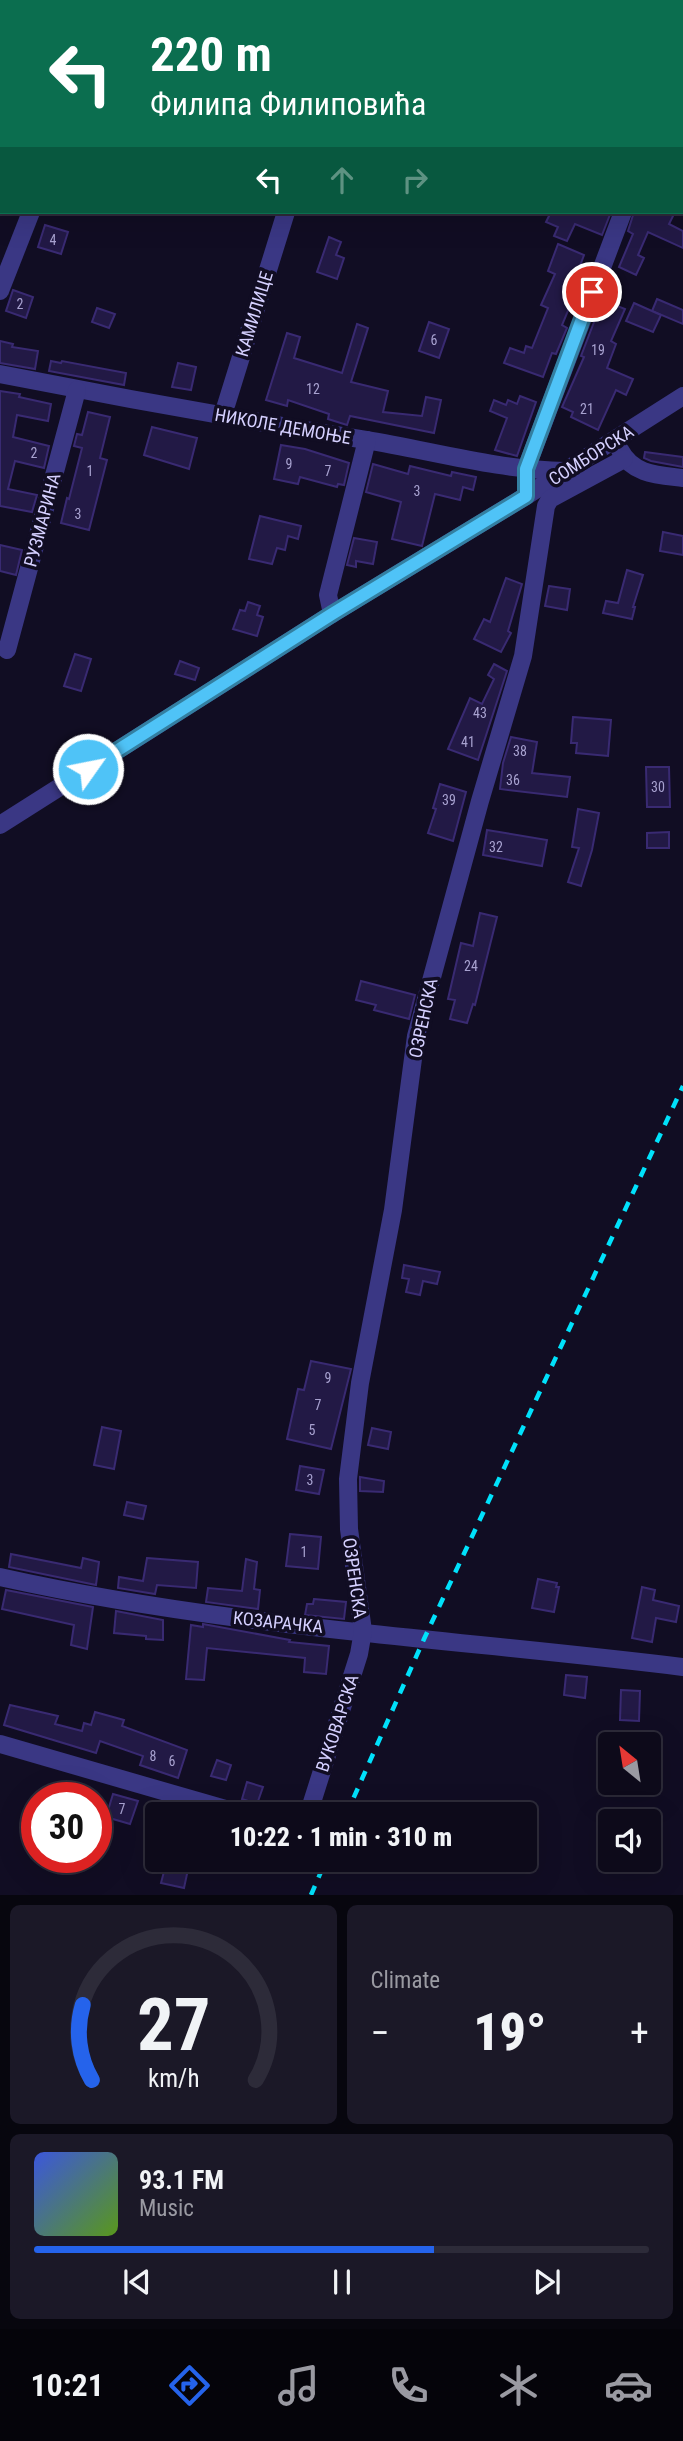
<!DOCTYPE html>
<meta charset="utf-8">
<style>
:root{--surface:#0d0a1a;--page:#1b1827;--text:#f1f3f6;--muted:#9a9aa2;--line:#2d2b39;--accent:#2563eb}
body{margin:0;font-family:"Roboto Condensed",sans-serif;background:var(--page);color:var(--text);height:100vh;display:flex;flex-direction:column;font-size:26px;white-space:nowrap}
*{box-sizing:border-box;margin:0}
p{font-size:23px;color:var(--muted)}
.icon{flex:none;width:38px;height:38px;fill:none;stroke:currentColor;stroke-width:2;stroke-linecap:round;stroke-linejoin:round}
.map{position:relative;height:1895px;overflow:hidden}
.sheet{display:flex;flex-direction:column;gap:10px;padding:10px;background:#07060e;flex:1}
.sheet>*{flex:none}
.banner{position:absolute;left:0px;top:0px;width:684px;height:214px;box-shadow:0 7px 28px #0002,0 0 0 2px var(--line);background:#0b6e4f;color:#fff;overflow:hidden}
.needle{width:46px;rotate:330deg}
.fabs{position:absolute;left:598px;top:1732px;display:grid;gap:14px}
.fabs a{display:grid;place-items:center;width:63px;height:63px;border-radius:7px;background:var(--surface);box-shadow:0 7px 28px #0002,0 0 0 2px var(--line);font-size:35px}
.speed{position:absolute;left:21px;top:1782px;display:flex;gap:14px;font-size:35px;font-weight:700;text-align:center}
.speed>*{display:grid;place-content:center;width:91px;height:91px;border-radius:50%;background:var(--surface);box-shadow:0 7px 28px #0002,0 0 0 2px var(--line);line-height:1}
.speed .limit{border:10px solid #d22;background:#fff;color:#111}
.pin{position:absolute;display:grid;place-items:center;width:60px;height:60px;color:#fff;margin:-30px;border:4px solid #fff;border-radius:50%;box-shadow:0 2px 7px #0007}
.me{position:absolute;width:77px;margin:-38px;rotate:57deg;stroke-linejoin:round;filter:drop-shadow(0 0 5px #0008)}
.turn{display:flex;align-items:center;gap:24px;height:147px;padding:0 35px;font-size:32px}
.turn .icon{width:91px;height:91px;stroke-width:2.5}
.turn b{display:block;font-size:49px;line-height:60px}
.lanes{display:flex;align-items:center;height:66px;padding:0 35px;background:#0003;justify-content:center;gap:35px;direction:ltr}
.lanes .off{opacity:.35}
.big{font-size:52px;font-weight:800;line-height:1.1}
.sheet .card{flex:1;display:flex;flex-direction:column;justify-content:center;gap:10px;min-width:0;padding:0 24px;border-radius:10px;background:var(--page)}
.sheet .dial{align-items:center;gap:0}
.dial svg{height:182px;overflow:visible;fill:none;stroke:var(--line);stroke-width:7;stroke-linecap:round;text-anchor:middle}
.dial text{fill:var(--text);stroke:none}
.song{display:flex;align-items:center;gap:21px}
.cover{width:84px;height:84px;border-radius:10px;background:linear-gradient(135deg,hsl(230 70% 55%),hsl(90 70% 35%))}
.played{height:7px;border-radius:4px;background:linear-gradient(90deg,var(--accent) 65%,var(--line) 65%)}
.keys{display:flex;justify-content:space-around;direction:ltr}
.heat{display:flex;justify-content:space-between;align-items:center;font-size:38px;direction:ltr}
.sheet .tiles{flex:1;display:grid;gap:10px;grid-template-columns:1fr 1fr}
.card:last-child{grid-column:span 2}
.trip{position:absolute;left:145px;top:1802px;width:392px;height:70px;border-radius:7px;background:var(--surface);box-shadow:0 7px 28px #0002,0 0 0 2px var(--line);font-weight:800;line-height:70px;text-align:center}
.tabs{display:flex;height:112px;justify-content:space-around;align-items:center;background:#05040a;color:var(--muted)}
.tabs .icon{width:49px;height:49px}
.tabs .on{color:var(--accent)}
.tabs b{font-size:32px;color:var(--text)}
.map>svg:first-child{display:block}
.building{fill:#221945;stroke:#392a72;stroke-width:2}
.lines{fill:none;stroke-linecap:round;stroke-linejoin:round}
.minor{stroke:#3a3784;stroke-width:18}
.rail{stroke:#00e1fb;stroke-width:4.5;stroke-dasharray:10 9;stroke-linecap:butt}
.route-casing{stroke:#337fa1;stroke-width:18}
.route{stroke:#4fc3f7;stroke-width:12}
.labels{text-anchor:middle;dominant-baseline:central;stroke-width:7;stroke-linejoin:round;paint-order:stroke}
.number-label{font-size:14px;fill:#a8a2d0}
.street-label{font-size:18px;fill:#d5d0ff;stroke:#110d23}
</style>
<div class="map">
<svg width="683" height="1895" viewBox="0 0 683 1895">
<rect width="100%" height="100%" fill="#110d23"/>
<!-- building -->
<g class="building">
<path d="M545,212H611L602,235L575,224L567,241L554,236L558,227L546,222L550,214Z"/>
<path d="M634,212H675L669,224L683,231V248L648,232L638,255L644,258L636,275L619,267L633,234L628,231Z"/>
<path d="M45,225L68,232L61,254L38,247Z"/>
<path d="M329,237L341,242L336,255L344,258L337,279L317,272Z"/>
<path d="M558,244L584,255L573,285L578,287L562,325L567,328L556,354L552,353L543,377L504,363L510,348L524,353L526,346L532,348L548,308L541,305L555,274L548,271Z"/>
<path d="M13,290L33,297L26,318L6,311Z"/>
<path d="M657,299L683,310V324L652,311Z"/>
<path d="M610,303L625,309L611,341L616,344L607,368L633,379L626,395L616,390L598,430L571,417L573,412L562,407L584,357L581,356L601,304L608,307Z"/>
<path d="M634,303L661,315L653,332L626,321Z"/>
<path d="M97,308L115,314L109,328L92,322Z"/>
<path d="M429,322L449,329L439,358L419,351Z"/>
<path d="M357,324L368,328L351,382L388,391L383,412L422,416L426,397L441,400L434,433L350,416L347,425L328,419L329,414L288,400L287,406L266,400L287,333L300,337L294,358L342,373Z"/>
<path d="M0,341L13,344L12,347L38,351L35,369L0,363Z"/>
<path d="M51,361L61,363L62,361L126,373L124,385L49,371Z"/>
<path d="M178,363L196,367L191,390L172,387Z"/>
<path d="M0,391L20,394L19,397L51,404L48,421L17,415L13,437L49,446L44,468L15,461L8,489L37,495L32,512L0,506Z"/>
<path d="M520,396L536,402L517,456L495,450L507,418L490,411L494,400L506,405L508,400L517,404Z"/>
<path d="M88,412L110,417L100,458L107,460L89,530L61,523L67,498L69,499L82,448L74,446L77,434L82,435Z"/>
<path d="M152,427L197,438L189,469L144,455Z"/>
<path d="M281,445L305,449L349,463L344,485L338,484L337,487L300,477L298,484L274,479Z"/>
<path d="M645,452L683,457V467L651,461L644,458Z"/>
<path d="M373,464L408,474L410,466L451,476L452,472L476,477L473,490L463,487L460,500L435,494L422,546L392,539L401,502L366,492Z"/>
<path d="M260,516L301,526L298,539L288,536L285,550L277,548L272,564L249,559Z"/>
<path d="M663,532L683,536V555L660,551Z"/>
<path d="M354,538L377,542L373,564L356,561V567L347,565Z"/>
<path d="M0,545L22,550L16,575L0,571Z"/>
<path d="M627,570L643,575L633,607H635L632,619L603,613L606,601L618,603Z"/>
<path d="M506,578L522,584L508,631L511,633L501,652L474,639L484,619L490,622Z"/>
<path d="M549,586L570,589L567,610L545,606Z"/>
<path d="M248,602L260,606L257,615L263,617L257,636L233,629L240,610L245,611Z"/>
<path d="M75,654L91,659L81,691L64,686Z"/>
<path d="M180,661L199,668L195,680L175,674Z"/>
<path d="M494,664L507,671L478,760L448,749L470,698L482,704L494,679L488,675Z"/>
<path d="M573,717L611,720L608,756L576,753L577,743H571Z"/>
<path d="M511,737L537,742L532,773L570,777L567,797L500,789L503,763Z"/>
<path d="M646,767H669L670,807H647Z"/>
<path d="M440,784L466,792L453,841L428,833L436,809L433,808Z"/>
<path d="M578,809L599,813L592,850L581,886L568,882L579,848L572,847Z"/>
<path d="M487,830L547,840L542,866L483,855Z"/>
<path d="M669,832V848H647V833Z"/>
<path d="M480,913L497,917L475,1005L473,1004L467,1023L450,1019L455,1000L448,999L461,943L473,946Z"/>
<path d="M361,981L415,995L409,1019L374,1010L376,1005L356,1000Z"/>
<path d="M404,1265L440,1272L437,1284L423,1281L420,1295L406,1292L409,1279L402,1278Z"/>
<path d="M311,1361L351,1369L331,1449L287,1439L298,1389L304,1390Z"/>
<path d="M102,1427L121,1431L114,1469L94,1465Z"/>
<path d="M372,1428L391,1432L388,1449L368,1445Z"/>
<path d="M300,1466L324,1470L319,1494L296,1490Z"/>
<path d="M360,1477L384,1481L383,1492L360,1491Z"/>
<path d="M127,1502L146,1506L143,1519L124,1515Z"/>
<path d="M290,1534L321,1537L318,1569L286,1566Z"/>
<path d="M11,1554L81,1568L83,1558L99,1562L96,1585L9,1567Z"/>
<path d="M147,1558L198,1562L196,1588L157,1585L155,1594L118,1588L119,1577L143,1581Z"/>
<path d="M246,1559L257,1562L254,1589L260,1590L258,1609L206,1602L208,1588L242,1591Z"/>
<path d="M538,1579L557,1583L556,1587H559L554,1612L532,1608Z"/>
<path d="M642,1587L655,1590L653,1600L679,1606L676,1622L656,1618L652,1642L632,1638Z"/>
<path d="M6,1590L93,1607L87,1649L71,1645L74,1625L2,1609Z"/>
<path d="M314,1599L346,1602L344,1619L305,1615L307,1604H313Z"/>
<path d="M116,1611L163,1620V1640L146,1639V1636L114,1633Z"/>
<path d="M203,1624L290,1640L289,1642L329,1646L326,1674L304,1672L305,1658L207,1648L204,1680L186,1679L191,1625L203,1627Z"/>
<path d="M566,1675L587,1677L585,1698L564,1695Z"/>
<path d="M621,1690L640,1691L639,1721L620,1720Z"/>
<path d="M10,1705L58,1716L55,1724L82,1731L84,1723L91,1725L95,1712L124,1720L122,1726L187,1750L178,1778L140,1765L143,1756L100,1741L96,1753L4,1725Z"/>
<path d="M217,1760L231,1765L226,1780L211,1776Z"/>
<path d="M247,1782L263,1787L257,1804L242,1799Z"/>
<path d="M113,1794L138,1801L130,1824L106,1817Z"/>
<path d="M167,1860H190L184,1888L161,1883Z"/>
</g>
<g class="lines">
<!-- minor -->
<g class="minor">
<path d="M112,2L113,0"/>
<path d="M432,2L433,0"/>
<path d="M682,63L683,62"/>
<path d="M0,291L31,212"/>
<path d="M0,374C122,398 244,420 366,440C433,451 498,470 565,471"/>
<path d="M223,415L286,212"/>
<path d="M620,450C633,475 658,475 683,478"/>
<path d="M526,478V469L623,212"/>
<path d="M332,614L328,595L367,440"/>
<path d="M7,650L77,390"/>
<path d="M0,825L332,614L526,496L683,396"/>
<path d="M0,1577C224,1627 455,1639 683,1667"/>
<path d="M0,1744L246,1815"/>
<path d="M308,1815L359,1654L363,1631L349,1529L348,1479L360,1383L393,1210L416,1036L480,801L523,656L546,506L550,499L624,459"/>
</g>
<!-- rail -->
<g class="rail">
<path d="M346,1815L424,1639L683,1086"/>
<path d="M311,1895L326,1860"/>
</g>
</g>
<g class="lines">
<defs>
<path id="route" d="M88,769L332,614L526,496V469L592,292"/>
</defs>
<!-- route casing -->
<use href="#route" class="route-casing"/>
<!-- route -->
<use href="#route" class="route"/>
</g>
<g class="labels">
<!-- number labels -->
<g class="number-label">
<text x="53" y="240">4</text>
<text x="20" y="304">2</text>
<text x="434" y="340">6</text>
<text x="598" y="350">19</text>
<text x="313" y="389">12</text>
<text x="587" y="409">21</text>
<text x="34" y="453">2</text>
<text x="289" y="464">9</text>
<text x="90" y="471">1</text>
<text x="328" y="471">7</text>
<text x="417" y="491">3</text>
<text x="78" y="514">3</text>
<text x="480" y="713">43</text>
<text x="468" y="742">41</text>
<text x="520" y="751">38</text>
<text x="513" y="780">36</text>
<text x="658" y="787">30</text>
<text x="449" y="800">39</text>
<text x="496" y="847">32</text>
<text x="471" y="966">24</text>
<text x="328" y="1378">9</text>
<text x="318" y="1405">7</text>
<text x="312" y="1430">5</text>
<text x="310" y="1480">3</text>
<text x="304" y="1552">1</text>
<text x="153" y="1756">8</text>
<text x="172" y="1761">6</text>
<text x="122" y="1809">7</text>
</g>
<!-- street labels -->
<g class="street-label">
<text transform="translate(254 314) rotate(-73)">КАМИЛИЦЕ</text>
<text transform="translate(283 426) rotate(10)">НИКОЛЕ ДЕМОЊЕ</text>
<text transform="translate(591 455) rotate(-32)">СОМБОРСКА</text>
<text transform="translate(42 520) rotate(-75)">РУЗМАРИНА</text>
<text transform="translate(423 1018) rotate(-78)">ОЗРЕНСКА</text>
<text transform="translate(355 1578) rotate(82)">ОЗРЕНСКА</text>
<text transform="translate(278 1622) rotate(6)">КОЗАРАЧКА</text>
<text transform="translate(337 1723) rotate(-72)">ВУКОВАРСКА</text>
</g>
</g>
</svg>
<div class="fabs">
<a><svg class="needle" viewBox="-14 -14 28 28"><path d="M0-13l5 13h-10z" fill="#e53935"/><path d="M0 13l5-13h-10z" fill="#9a9aa2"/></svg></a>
<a><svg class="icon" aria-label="sound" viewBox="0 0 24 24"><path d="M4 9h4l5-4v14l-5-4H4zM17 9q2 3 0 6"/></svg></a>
</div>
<div class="speed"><div class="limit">30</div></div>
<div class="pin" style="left:592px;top:292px;background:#d93025"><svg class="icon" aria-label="arrive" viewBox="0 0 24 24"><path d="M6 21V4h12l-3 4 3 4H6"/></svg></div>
<svg class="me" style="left:88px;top:769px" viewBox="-20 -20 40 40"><circle r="17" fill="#4fc3f7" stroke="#fff" stroke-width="3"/><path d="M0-11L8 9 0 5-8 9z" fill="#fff"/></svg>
<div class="trip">10:22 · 1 min · 310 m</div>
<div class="banner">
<div class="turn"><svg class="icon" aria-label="left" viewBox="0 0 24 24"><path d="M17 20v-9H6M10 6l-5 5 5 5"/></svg><div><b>220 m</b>Филипа Филиповића</div></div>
<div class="lanes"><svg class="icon" aria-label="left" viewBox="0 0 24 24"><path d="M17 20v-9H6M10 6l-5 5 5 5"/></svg><svg class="icon off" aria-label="ahead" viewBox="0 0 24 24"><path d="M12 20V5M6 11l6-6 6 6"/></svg><svg class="icon off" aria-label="right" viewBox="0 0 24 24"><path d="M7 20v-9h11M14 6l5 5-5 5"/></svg></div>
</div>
</div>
<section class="sheet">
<div class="tiles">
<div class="card dial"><svg viewBox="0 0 100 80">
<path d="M14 69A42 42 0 1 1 86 69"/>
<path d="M14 69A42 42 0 0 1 10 36" stroke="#2563eb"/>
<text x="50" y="56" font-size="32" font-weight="700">27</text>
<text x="50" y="72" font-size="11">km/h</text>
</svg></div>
<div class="card"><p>Climate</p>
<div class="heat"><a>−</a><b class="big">19°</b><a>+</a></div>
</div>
<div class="card">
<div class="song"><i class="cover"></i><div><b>93.1 FM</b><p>Music</p></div></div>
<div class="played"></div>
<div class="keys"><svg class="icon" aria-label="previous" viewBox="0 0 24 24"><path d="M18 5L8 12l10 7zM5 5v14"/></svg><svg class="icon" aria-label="pause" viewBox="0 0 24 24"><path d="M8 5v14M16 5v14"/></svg><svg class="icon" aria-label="next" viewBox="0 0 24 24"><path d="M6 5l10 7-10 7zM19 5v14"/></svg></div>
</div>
</div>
</section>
<nav class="tabs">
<b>10:21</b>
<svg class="icon on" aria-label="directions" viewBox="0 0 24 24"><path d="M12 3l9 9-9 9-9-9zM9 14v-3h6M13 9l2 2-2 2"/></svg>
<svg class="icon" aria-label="music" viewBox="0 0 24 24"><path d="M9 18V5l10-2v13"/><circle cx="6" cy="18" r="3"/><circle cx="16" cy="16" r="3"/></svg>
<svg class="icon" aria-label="phone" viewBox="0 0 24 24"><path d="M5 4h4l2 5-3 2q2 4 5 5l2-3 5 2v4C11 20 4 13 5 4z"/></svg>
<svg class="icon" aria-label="climate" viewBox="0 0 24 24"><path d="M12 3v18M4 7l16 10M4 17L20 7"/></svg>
<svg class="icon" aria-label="car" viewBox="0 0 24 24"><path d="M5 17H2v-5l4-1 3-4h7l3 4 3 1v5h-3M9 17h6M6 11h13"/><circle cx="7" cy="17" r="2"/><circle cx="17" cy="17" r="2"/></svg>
</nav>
